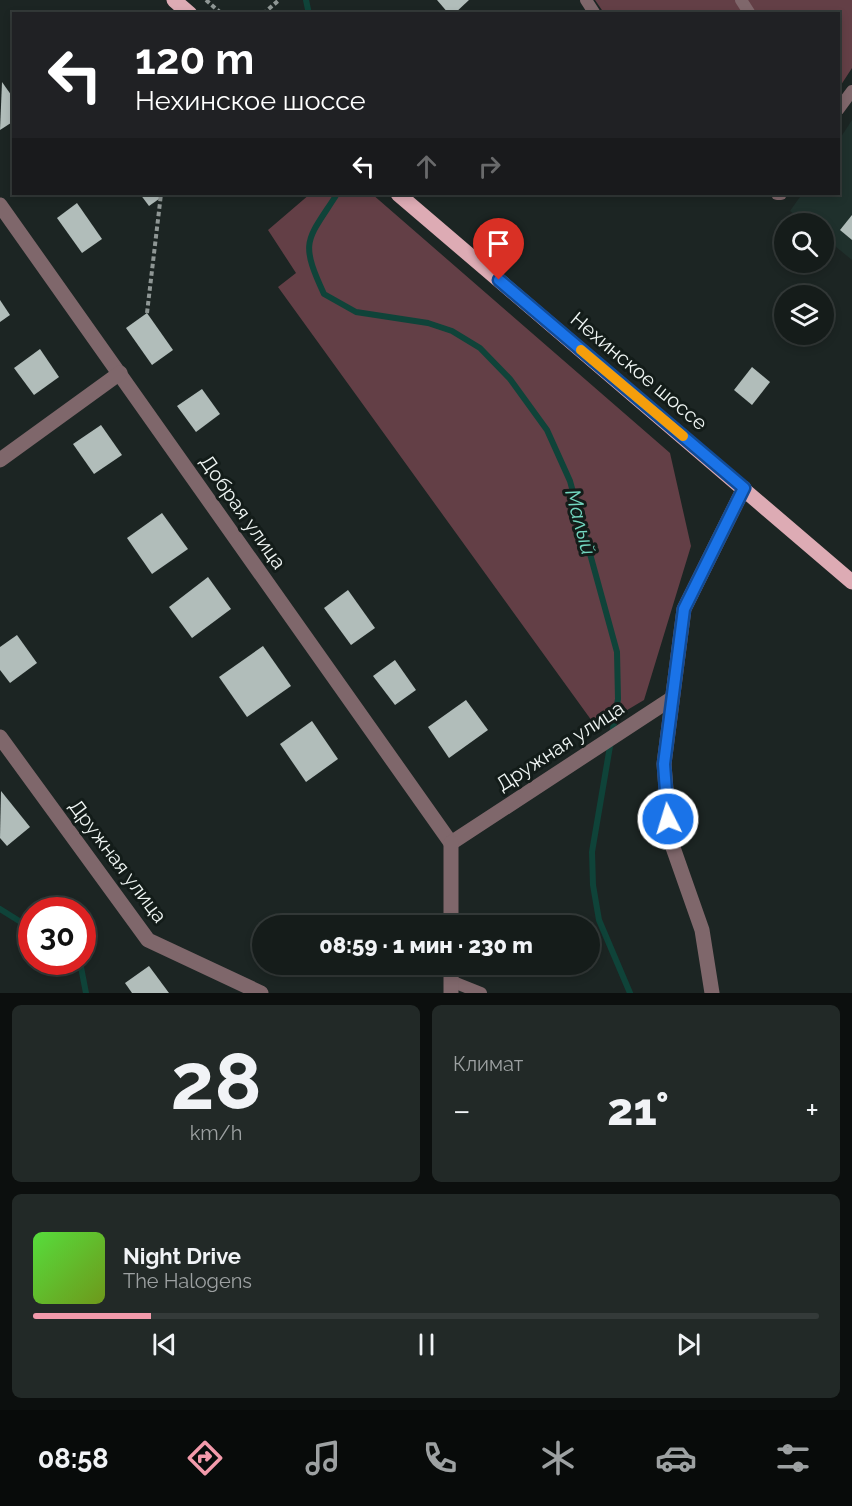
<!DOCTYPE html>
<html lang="ru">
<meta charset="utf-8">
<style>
:root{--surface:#151c1a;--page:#222927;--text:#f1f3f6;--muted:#9da1a2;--line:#343a39;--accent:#f39aab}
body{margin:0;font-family:Raleway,sans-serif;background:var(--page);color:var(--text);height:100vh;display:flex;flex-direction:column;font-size:22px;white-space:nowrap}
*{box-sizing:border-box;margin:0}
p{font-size:20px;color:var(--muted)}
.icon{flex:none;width:33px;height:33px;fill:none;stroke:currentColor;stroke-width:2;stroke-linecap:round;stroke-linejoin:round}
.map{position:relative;height:993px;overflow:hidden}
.side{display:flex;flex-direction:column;gap:12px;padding:12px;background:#0c0f0e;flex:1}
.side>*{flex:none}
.guide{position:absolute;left:12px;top:12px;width:828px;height:183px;border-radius:0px;box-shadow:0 3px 9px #0003,0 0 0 2px var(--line);background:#202124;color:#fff;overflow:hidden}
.buttons{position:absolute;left:774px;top:213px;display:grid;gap:12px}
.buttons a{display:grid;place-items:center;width:60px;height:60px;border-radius:50%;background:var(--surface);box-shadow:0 3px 9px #0003,0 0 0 2px var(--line);font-size:30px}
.speed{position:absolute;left:18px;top:897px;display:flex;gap:12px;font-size:30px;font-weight:700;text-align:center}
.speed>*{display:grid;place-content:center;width:78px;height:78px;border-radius:50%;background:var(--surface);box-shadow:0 3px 9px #0003,0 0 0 2px var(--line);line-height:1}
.speed .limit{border:9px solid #d22;background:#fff;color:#111}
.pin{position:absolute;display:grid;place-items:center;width:51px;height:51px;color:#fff;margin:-62px -26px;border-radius:50% 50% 50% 0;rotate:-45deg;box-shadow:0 0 6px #0007}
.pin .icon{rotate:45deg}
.me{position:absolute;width:66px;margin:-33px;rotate:355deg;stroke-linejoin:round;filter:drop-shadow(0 0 4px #0008)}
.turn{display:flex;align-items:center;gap:21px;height:126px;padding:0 24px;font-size:27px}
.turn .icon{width:78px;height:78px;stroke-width:2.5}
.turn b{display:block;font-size:42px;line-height:51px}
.lanes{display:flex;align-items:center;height:57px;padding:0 24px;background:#0003;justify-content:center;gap:30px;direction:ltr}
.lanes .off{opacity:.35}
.big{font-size:45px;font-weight:800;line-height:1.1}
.side .widget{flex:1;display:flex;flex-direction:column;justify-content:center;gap:9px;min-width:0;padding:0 21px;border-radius:9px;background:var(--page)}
.side .dial{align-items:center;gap:0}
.dial b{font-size:78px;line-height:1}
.song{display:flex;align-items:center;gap:18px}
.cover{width:72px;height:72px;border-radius:9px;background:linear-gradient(135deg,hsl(110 70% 55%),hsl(80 70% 35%))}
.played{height:6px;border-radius:3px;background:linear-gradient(90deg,var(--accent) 15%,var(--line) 15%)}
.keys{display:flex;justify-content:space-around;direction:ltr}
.heat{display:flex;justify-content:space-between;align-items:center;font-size:33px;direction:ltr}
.side .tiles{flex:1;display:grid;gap:12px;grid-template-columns:1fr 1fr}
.widget:last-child{grid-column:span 2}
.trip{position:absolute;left:252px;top:915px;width:348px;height:60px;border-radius:30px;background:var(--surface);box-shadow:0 3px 9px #0003,0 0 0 2px var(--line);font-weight:800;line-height:60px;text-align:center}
.tab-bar{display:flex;height:96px;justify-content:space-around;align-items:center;background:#080b0a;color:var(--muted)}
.tab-bar .icon{width:42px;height:42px}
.tab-bar .active{color:var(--accent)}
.tab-bar b{font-size:27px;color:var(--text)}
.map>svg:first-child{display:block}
.built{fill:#1f302c}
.green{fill:#633f46}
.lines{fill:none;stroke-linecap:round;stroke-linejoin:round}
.stream{stroke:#0f4339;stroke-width:6}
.building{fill:#b1bdba}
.path{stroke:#8f9795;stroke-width:4;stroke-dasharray:4.5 3;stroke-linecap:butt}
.service{stroke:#7f676b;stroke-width:12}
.minor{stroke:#7f676b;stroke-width:15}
.primary{stroke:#ddabb4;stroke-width:15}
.route-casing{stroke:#114b97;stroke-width:15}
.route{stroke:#1a73e8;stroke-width:10}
.slow{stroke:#f59e0b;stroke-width:10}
.labels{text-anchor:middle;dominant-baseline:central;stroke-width:6;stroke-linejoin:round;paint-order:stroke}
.street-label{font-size:20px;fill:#eff5f3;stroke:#131c19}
.water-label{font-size:21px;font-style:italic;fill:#73d7c0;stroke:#131c19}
</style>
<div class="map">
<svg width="852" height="993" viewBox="0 0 852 993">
<rect width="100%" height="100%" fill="#1c2523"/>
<!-- built -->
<path class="built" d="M852,120V260L824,237V224L806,223L790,211L802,194H838L839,140Z"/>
<!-- green -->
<g class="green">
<path d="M595,0H852V68L839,88L838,14L604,13Z"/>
<path d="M310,194H372L670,453L691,546L644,700L597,728L278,287L296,273L268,230Z"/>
</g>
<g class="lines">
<!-- stream -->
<g class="stream">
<path d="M306,0L309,14"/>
<path d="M337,194C307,241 299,240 324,294L356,312L428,323L452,331L480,348L510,379L547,430L570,481L617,652L618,699L592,852L593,885L599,920L630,993"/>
<path d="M0,909L32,929"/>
<path d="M80,962L86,993"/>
</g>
</g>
<!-- building -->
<g class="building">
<path d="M437,0H469L454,14H449Z"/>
<path d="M2,82L14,99V121L0,130Z"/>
<path d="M140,194H166L149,206Z"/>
<path d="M77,203L102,239L82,253L57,218Z"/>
<path d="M852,215V240L840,230Z"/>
<path d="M0,300L10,315L0,322Z"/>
<path d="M147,313L173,350L152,365L126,328Z"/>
<path d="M40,349L59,377L34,395L14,368Z"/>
<path d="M752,367L770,382L752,405L734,390Z"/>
<path d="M202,389L220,414L196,432L177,406Z"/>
<path d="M101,425L122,455L94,474L73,444Z"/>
<path d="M162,513L188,549L152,574L127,538Z"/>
<path d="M208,577L231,609L192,638L169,607Z"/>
<path d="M348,590L375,628L351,645L324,608Z"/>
<path d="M17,635L37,663L10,683L0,670V647Z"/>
<path d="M263,646L291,686L247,717L219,677Z"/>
<path d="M395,660L416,690L395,705L373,676Z"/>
<path d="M466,700L488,730L449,758L428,727Z"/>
<path d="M312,721L338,759L306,782L280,744Z"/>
<path d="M1,791L30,827L7,846L0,838Z"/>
<path d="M149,966L169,993H132L125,983Z"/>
</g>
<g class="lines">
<!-- path -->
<g class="path">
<path d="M206,0L222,14"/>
<path d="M263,14L279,0"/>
<path d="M147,313L161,194"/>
</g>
<!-- service -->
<g class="service">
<path d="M586,0L595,14"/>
<path d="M741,0L750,14"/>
<path d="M838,110L852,91"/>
<path d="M777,194H781"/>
<path d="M451,981L481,993"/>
</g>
<!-- minor -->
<g class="minor">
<path d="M0,205L451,843"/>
<path d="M0,460L120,373"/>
<path d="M0,737L148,940L261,993"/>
<path d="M451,843L671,699"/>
<path d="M451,926V843"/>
<path d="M451,993V964"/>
<path d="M712,993L702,930L670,839L664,764L684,609L744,488"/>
</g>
<!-- primary -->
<g class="primary">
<path d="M174,0L190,14"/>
<path d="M398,194L852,582"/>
</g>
</g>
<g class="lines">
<defs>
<path id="route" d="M499,280L744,488L684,609L664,764L668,819"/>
</defs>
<!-- route casing -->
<use href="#route" class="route-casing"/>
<!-- route -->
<use href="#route" class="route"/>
<!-- slow -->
<path class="slow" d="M581,350L683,436"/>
</g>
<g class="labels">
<!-- street labels -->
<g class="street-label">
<text transform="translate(639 371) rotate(40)">Нехинское шоссе</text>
<text transform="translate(243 512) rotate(55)">Добрая улица</text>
<text transform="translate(560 746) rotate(-33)">Дружная улица</text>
<text transform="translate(118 861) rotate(53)">Дружная улица</text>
</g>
<!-- water labels -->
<g class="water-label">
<text transform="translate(581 522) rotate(75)">Малый</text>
</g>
</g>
</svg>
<div class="buttons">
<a><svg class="icon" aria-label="search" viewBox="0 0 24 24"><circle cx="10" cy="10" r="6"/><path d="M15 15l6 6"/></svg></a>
<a><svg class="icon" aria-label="layers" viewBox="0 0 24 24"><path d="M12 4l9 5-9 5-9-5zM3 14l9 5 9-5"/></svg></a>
</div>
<div class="speed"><div class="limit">30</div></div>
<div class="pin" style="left:499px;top:280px;background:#d93025"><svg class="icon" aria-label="arrive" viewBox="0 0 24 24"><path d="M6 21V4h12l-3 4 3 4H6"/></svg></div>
<svg class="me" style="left:668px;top:819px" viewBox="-20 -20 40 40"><circle r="17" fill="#1a73e8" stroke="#fff" stroke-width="3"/><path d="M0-11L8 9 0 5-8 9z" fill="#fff"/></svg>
<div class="trip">08:59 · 1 мин · 230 m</div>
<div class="guide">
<div class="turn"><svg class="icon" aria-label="left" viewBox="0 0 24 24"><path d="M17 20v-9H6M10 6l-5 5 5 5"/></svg><div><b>120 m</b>Нехинское шоссе</div></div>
<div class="lanes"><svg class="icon" aria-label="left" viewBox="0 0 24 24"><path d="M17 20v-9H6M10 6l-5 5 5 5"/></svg><svg class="icon off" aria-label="ahead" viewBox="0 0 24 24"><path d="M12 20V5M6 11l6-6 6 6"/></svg><svg class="icon off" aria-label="right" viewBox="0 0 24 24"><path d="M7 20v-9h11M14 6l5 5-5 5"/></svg></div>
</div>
</div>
<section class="side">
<div class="tiles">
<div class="widget dial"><b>28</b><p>km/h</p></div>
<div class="widget"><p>Климат</p>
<div class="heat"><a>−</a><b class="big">21°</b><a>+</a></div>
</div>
<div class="widget">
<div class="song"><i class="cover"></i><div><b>Night Drive</b><p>The Halogens</p></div></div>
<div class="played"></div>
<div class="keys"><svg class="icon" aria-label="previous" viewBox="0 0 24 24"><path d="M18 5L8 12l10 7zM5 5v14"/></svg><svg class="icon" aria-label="pause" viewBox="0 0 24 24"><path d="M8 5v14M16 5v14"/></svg><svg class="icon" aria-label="next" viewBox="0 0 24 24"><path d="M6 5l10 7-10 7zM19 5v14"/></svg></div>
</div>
</div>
</section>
<nav class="tab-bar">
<b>08:58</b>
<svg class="icon active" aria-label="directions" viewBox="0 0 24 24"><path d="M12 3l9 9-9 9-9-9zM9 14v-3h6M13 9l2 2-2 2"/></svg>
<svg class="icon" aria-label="music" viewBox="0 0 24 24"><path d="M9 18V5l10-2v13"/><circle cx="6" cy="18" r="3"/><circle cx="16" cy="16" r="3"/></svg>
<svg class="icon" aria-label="phone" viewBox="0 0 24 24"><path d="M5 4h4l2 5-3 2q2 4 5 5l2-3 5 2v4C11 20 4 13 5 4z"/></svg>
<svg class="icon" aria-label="climate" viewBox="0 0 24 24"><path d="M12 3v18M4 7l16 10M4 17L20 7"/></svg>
<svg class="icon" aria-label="car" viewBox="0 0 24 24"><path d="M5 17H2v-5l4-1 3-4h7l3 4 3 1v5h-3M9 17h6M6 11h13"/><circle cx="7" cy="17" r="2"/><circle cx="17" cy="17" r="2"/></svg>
<svg class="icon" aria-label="filters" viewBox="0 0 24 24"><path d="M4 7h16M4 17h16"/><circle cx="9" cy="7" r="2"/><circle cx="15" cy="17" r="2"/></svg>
</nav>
